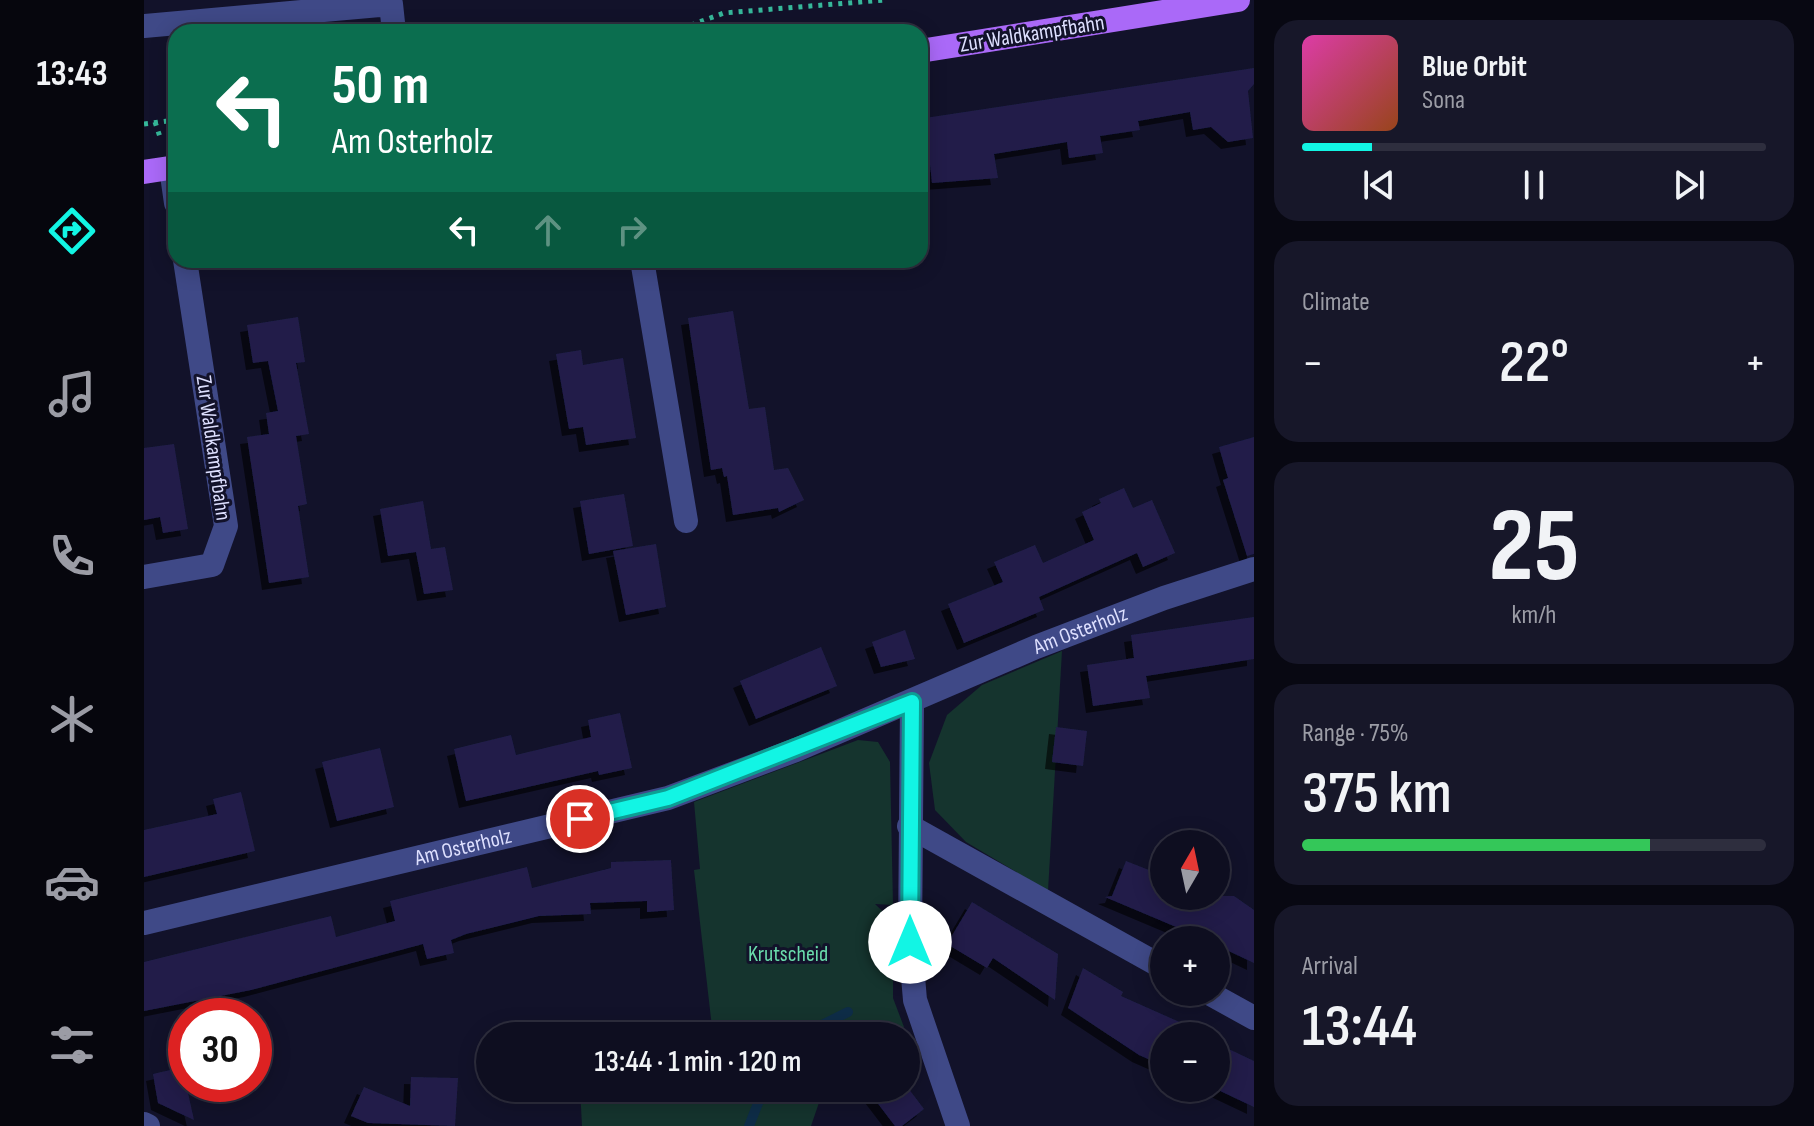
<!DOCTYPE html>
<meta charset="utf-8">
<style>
:root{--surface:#0e0e20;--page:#171729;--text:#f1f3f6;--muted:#9b9ca5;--line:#2e2e3e;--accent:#12f5e4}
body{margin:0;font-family:"Sofia Sans Condensed",sans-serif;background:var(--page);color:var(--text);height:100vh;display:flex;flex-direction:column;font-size:30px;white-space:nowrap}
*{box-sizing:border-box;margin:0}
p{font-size:26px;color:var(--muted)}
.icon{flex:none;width:44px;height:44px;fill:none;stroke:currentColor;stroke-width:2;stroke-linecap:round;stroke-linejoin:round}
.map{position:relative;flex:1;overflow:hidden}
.sheet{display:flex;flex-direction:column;gap:20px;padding:20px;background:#080812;width:560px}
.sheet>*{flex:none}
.banner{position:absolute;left:24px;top:24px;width:760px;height:244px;border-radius:24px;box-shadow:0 4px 20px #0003,0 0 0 2px var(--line);background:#0b6e4f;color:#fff;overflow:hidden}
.needle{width:52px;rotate:9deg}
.controls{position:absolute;left:1006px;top:830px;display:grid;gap:16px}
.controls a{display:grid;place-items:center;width:80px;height:80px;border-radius:50%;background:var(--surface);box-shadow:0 4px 20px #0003,0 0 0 2px var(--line);font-size:40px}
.speed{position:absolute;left:24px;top:998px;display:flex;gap:16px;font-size:40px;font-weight:700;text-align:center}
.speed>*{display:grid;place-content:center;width:104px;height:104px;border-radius:50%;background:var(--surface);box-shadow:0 4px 20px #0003,0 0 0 2px var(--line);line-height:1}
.speed .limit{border:12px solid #d22;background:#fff;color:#111}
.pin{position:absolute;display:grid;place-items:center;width:68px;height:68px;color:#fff;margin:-34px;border:4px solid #fff;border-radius:50%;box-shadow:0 2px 8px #0007}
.me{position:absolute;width:88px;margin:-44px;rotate:0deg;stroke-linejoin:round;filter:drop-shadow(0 0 6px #0008)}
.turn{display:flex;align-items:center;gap:28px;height:168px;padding:0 32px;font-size:36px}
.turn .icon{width:104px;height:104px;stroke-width:2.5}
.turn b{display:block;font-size:56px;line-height:68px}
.lanes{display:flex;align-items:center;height:76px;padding:0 32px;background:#0003;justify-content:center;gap:40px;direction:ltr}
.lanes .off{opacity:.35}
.big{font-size:60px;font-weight:600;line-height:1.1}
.sheet .widget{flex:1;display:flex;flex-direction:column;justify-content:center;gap:12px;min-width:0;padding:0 28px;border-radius:24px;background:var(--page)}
.sheet .dial{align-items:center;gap:0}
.dial b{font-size:104px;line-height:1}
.song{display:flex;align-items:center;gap:24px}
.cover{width:96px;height:96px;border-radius:12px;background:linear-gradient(135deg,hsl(320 70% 55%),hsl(20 70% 35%))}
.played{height:8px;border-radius:4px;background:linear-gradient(90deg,var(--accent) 15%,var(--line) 15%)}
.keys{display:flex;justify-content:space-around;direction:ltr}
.heat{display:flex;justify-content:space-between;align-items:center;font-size:44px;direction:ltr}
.charge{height:12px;border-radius:6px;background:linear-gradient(90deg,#34c759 75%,var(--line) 0)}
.trip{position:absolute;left:332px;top:1022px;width:444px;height:80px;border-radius:40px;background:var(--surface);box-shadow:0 4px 20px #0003,0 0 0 2px var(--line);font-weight:600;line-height:80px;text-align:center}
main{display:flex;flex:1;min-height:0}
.dock{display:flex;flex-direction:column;width:144px;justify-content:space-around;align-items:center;background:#06060d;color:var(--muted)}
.dock .icon{width:56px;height:56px}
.dock .active{color:var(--accent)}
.dock b{font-size:36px;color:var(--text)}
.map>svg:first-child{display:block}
.green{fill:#15342e}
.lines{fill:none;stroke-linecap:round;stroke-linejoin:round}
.stream{stroke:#0e2d48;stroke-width:10}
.building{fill:#201f4a;filter:url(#shadow)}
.path{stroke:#36b89a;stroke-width:5;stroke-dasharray:4 6;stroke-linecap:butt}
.minor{stroke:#3f4987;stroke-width:24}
.major{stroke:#aa69f8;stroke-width:24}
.route-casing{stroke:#0c9f94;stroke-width:20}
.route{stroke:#12f5e4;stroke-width:14}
.labels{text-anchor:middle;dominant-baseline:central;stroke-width:6;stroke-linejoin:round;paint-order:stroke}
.street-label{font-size:22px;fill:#dddffe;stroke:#12122a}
.park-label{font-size:22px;fill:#6adcac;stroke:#12122a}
</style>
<main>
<nav class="dock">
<b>13:43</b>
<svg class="icon active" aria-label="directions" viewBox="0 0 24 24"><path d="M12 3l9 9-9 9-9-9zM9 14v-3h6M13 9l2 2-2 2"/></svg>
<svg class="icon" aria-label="music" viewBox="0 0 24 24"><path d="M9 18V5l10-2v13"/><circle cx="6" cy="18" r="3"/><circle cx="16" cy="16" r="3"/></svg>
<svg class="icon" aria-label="phone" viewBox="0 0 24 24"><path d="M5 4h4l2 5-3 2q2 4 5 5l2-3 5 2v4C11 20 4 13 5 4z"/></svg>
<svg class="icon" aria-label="climate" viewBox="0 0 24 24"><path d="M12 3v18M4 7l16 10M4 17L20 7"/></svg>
<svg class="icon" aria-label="car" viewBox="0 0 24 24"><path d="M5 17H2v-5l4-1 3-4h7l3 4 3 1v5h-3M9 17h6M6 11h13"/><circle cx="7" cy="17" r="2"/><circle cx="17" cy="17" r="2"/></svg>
<svg class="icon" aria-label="filters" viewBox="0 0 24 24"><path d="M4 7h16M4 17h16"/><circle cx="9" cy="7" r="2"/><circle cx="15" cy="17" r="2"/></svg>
</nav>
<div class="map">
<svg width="1110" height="1126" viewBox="0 0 1110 1126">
<defs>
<filter id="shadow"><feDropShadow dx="-7" dy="7" stdDeviation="0" flood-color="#0009"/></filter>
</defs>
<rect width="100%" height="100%" fill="#12122a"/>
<!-- green -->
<g class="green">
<path d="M918,651L904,891L822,842L791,810L785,763L803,715L838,685Z"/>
<path d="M714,740L734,742L746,762L749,905L731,904L749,921V998L760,1027L714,1036H569L550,870L556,869L550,802Z"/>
<path d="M436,1088H680L667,1126H438Z"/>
</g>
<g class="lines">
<!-- stream -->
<g class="stream">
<path d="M656,1036L704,1012"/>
<path d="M605,1126L620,1088"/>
</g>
</g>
<!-- building -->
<g class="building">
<path d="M1110,68V84L1104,91L1109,138L1084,142L1067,127L1049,130L1046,112L994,121L996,130L956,136L959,153L925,158L923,142L850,154L854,178L788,183L781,118Z"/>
<path d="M589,311L605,409L621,407L630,470L644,468L660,500L635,512L634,508L589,515L583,476L580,477L578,468L567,470L544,318Z"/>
<path d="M154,317L161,362L152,363L165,434L152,436L163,504L154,506L165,577L125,583L103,437L125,434L122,413L134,411L124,361L109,363L103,325Z"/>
<path d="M437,350L439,365L479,358L492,438L442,445L439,427L425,429L412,354Z"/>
<path d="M1110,437V554L1103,556L1079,480L1084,478L1075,447Z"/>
<path d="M30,444L44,529L19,533L16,517L0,520V448Z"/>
<path d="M980,488L989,508L1008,500L1031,553L999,567L993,553L895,597L900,610L820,643L804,604L859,582L850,562L891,545L899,563L950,540L938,512L957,503L955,499Z"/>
<path d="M480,494L489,546L445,554L436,501Z"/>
<path d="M279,501L287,549L301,547L309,590L280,594L272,552L244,556L236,509Z"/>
<path d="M512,544L522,607L482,615L469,551Z"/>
<path d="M1110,617V659L1002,676L1006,698L949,706L943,665L990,658L987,635Z"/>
<path d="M761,630L771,659L737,667L728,642Z"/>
<path d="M677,647L693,686L612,719L596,681Z"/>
<path d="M476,713L488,768L455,775L454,771L322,801L310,749L367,735L372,755L447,737L444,720Z"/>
<path d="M912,727L943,731L939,766L908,762Z"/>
<path d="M236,748L250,807L193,821L178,762Z"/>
<path d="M97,792L111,851L0,877V830L73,814L69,799Z"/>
<path d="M527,860L530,910L503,912V901L446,903L447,914L395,916L322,934L307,940L310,953L283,959L279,944L107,990L0,1011V962L187,916L192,937L251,921L246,901L383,867L388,888L467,868V862Z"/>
<path d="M982,861L1020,876V896H1090L1110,910V963L1072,945V940H1063L961,897L968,896Z"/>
<path d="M828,902L914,954L911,1000L849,958L843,968L803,944Z"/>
<path d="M939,968L979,992L977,996L1067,1036H1020V1066L995,1055L924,1008Z"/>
<path d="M1072,1043L1110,1061V1107L1072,1089Z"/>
<path d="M39,1067L42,1084L50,1120L14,1103L9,1074Z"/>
<path d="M267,1077L314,1078L311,1126L224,1123L207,1116L220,1087L266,1106Z"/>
<path d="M722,1088H764L780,1109L758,1126H751Z"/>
</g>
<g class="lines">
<!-- path -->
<g class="path">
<path d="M528,32L580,13L741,0"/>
<path d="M11,122L17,140"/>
<path d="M0,124L32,120"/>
</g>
<!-- minor -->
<g class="minor">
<path d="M0,26L247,4L250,32"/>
<path d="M27,168L32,203"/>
<path d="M498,260L542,521"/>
<path d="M0,577L68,565L82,526L41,260"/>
<path d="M768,702L766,942L771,1000L814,1126"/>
<path d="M765,826L1020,968"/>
<path id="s1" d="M0,923L524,798L652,750L892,647L1020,598L1110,569"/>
<path d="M1063,992L1110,1018"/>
<path d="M0,1124L4,1126"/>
</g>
<!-- major -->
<g class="major">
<path d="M776,51L1094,0"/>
<path d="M0,172L32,167"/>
</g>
</g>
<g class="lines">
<defs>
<path id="route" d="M436,819L524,798L768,702L766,942"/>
</defs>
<!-- route casing -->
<use href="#route" class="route-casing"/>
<!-- route -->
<use href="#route" class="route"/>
</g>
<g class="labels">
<!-- street labels -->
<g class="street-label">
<text transform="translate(888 34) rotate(-9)">Zur Waldkampfbahn</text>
<text transform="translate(69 448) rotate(82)">Zur Waldkampfbahn</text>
<text stroke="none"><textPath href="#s1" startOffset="984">Am Osterholz</textPath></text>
<text stroke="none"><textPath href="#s1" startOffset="328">Am Osterholz</textPath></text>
</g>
<!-- park labels -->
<g class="park-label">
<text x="644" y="954">Krutscheid</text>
</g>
</g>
</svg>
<div class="controls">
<a><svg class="needle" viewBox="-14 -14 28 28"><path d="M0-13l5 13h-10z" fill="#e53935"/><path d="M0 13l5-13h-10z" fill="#9b9ca5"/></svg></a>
<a>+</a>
<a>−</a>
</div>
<div class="speed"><div class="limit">30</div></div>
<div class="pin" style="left:436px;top:819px;background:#d93025"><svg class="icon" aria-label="arrive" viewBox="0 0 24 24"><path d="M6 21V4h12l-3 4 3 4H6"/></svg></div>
<svg class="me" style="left:766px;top:942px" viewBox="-20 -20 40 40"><circle r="19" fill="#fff"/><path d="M0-13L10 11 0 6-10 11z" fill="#12f5e4"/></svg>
<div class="trip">13:44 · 1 min · 120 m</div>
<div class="banner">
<div class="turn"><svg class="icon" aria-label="left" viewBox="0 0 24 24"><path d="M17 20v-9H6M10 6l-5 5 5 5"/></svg><div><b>50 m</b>Am Osterholz</div></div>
<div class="lanes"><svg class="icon" aria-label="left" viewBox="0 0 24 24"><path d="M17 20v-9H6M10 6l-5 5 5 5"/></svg><svg class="icon off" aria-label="ahead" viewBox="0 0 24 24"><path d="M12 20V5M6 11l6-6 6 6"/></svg><svg class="icon off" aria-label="right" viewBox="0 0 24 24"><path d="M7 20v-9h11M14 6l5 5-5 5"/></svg></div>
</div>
</div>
<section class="sheet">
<div class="widget">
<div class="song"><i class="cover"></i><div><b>Blue Orbit</b><p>Sona</p></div></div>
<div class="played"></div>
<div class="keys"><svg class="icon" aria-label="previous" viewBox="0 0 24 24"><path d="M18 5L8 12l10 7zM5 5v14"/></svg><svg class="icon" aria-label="pause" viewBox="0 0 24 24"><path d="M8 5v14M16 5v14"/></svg><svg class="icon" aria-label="next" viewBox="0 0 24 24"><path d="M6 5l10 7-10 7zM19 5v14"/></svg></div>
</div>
<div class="widget"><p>Climate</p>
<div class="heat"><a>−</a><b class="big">22°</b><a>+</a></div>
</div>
<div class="widget dial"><b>25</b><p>km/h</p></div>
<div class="widget"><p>Range · 75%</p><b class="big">375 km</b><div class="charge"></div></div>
<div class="widget"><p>Arrival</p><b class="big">13:44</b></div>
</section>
</main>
